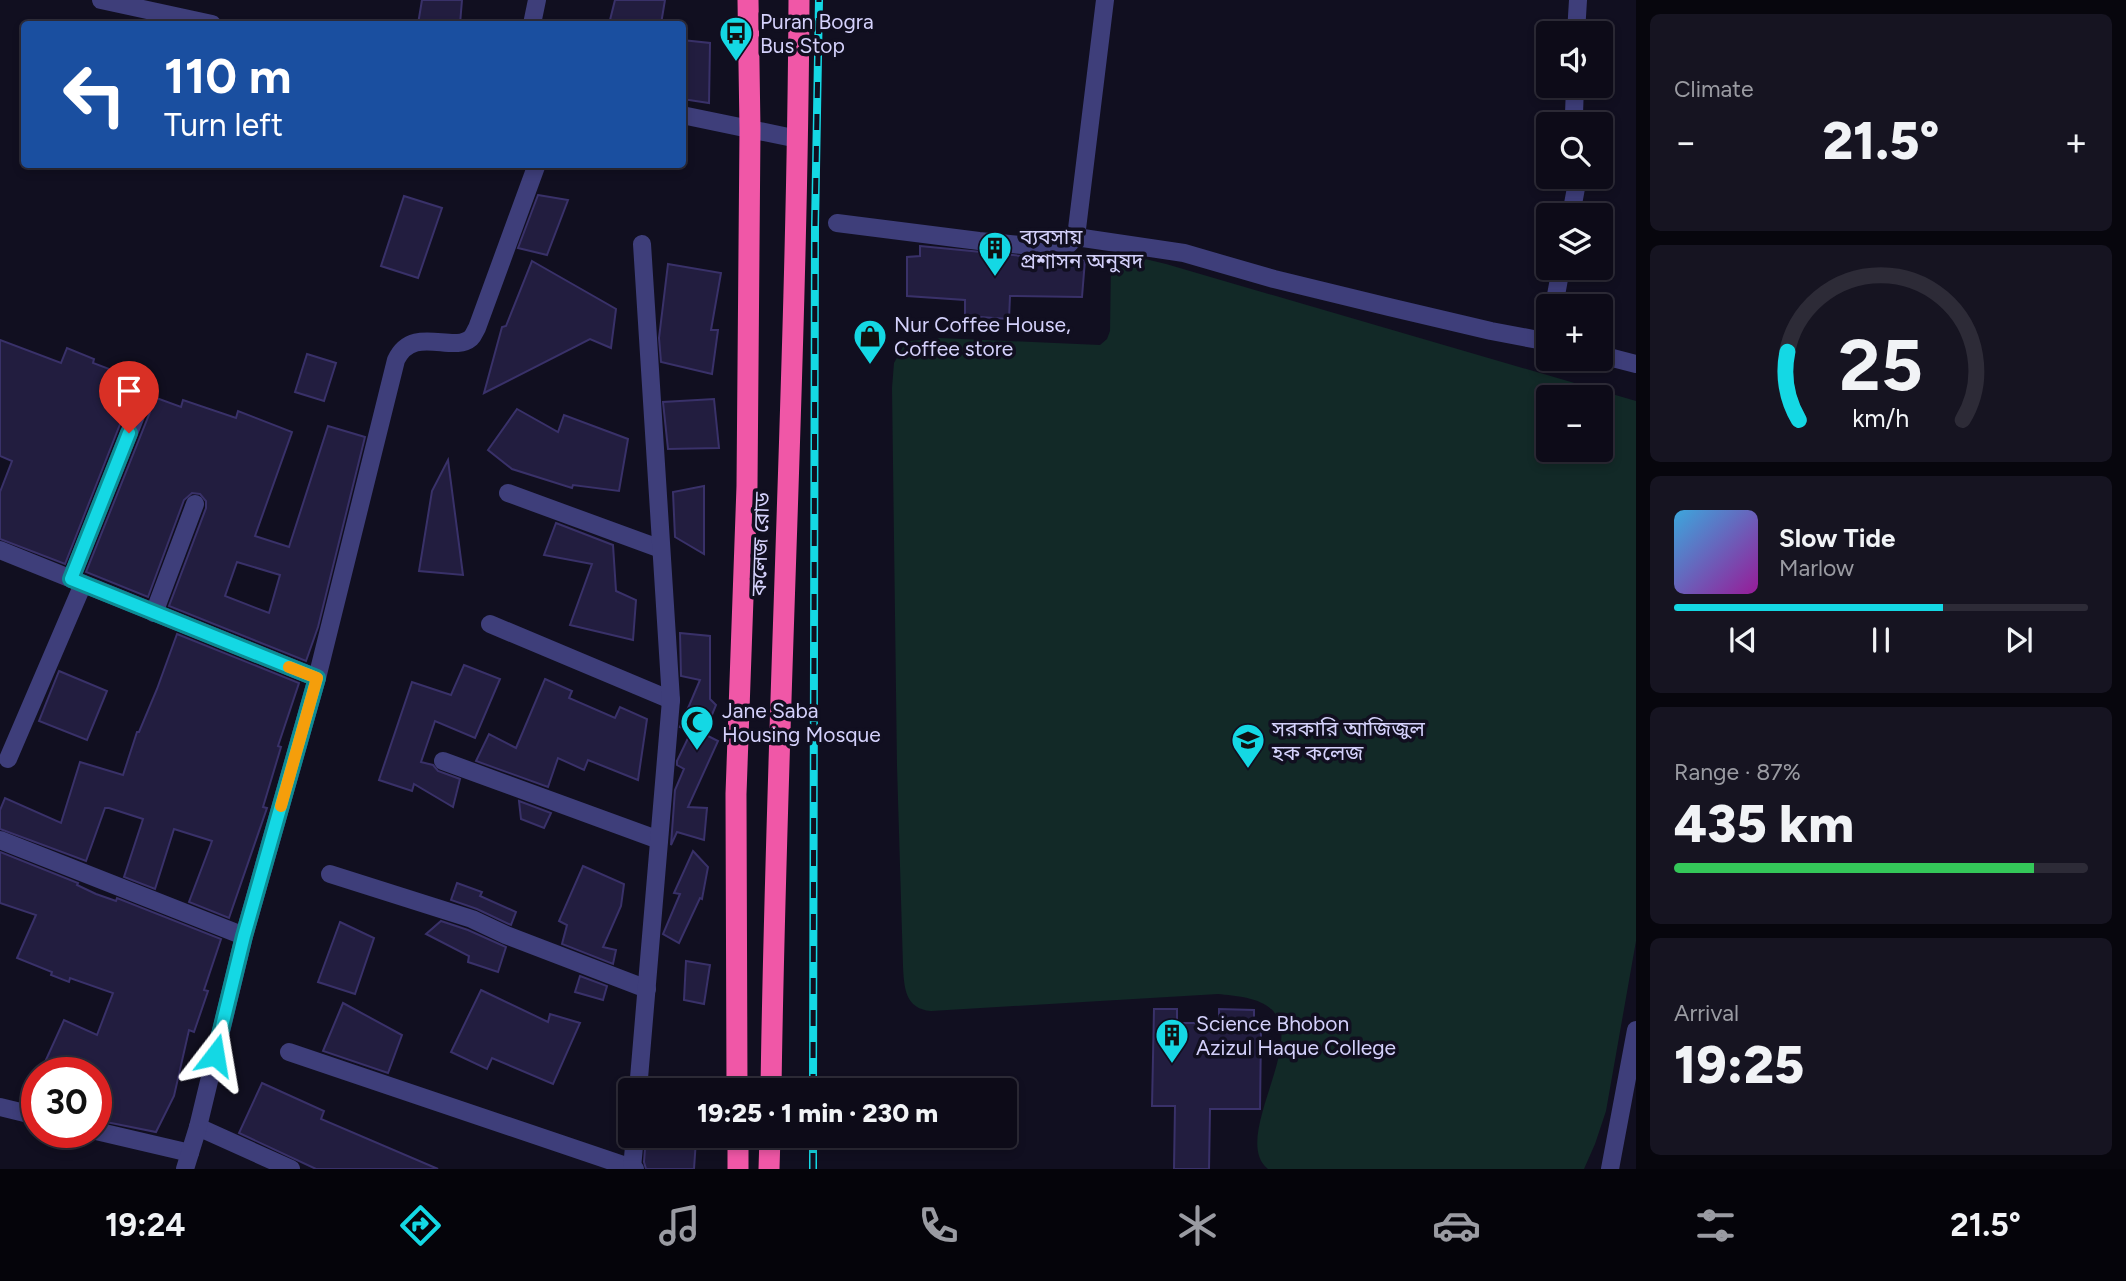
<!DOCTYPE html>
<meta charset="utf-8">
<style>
:root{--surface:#0d0b18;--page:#161421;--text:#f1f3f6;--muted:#9a9ba2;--line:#2d2b37;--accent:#14d8e4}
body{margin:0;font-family:Figtree,"Noto Sans Bengali",sans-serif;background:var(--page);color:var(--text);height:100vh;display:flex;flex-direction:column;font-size:26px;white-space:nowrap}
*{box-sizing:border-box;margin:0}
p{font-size:23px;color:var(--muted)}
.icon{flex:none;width:38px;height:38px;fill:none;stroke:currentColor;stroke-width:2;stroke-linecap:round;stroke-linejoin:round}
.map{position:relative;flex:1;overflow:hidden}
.sheet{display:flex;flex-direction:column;gap:14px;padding:14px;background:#07060d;width:490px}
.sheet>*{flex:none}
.guide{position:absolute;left:21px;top:21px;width:665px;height:147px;border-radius:7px;box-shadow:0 4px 10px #0003,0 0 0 2px var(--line);background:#1a4fa0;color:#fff;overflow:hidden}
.buttons{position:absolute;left:1536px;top:21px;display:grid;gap:14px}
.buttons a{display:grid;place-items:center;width:77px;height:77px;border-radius:7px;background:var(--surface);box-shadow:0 4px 10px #0003,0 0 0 2px var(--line);font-size:35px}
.speed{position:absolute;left:21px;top:1057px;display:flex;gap:14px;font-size:35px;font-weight:700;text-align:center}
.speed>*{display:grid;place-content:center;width:91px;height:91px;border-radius:50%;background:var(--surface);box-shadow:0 4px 10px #0003,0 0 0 2px var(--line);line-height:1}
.speed .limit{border:10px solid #d22;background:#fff;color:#111}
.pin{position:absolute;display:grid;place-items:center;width:60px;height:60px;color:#fff;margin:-72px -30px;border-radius:50% 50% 50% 0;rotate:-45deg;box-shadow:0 0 7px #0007}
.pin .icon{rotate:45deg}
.me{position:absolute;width:77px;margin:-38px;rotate:14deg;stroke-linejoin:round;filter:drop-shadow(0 0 5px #0008)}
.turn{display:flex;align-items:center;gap:24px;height:147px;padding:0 28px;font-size:32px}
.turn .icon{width:91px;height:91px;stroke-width:2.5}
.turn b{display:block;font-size:49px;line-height:60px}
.big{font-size:52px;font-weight:800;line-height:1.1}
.sheet .tile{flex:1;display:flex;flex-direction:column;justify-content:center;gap:10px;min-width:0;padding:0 24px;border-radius:10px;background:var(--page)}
.sheet .dial{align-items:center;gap:0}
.dial svg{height:182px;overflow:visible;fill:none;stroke:var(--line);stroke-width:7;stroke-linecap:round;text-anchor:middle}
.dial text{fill:var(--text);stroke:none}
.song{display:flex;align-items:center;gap:21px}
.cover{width:84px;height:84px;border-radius:10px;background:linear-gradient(135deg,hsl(200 70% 55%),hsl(300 70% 35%))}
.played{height:7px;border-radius:4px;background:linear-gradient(90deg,var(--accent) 65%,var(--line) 65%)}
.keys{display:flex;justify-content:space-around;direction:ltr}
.heat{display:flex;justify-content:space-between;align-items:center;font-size:38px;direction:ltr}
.charge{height:10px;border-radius:5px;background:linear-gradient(90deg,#34c759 87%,var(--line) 0)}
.trip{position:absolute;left:618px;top:1078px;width:399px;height:70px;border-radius:7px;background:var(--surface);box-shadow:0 4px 10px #0003,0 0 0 2px var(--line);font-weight:800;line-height:70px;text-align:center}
.menu{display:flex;height:112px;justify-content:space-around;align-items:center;background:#05040a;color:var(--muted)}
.menu .icon{width:49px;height:49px}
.menu .on{color:var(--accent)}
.menu b{font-size:32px;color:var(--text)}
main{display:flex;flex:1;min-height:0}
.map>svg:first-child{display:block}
.green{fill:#122927;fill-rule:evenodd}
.building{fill:#221d3f;stroke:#393169;stroke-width:2;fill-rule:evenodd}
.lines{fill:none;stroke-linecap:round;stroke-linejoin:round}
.minor{stroke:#3e3e7a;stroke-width:18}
.highway{stroke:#f057a7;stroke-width:21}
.rail-casing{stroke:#14d8e4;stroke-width:8}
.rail{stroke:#110f20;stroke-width:5;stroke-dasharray:16;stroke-linecap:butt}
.route-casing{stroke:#0d8c94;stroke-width:18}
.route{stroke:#14d8e4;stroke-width:12}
.slow{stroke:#f59e0b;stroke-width:12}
.labels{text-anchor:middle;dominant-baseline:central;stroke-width:7;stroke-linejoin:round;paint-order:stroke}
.poi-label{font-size:21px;fill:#d4d1fb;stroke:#110f20;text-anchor:start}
.street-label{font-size:21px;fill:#d4d1fb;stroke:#110f20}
</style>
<main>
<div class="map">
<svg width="1636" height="1169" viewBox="0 0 1636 1169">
<rect width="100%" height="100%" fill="#110f20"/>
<!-- green -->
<path class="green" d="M1118,256L1141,258L1166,264L1636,401V941L1606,1111L1595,1144L1584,1169H1268C1231,1140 1304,1046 1274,1012C1261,997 1236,996 1218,994L931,1011C905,1009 904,987 903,966L897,766L892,388L894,363L904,345L910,341L939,338L1100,345L1107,339L1110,331L1111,262ZM1549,397H1601V450H1549Z"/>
<!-- building -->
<g class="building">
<path d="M422,0H462L460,24H418Z"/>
<path d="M615,0H665L661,24H609Z"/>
<path d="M682,40L710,43L709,103L682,99Z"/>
<path d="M538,195L568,200L547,255L518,248Z"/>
<path d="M404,196L442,208L418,278L381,266Z"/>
<path d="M920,246L1063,260L1070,259L1085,260L1082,297L1010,296L1009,319L965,316V300L907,296V257L920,256Z"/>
<path d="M532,261L616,309L611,348L590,339L484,393L502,327L506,326Z"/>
<path d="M668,264L721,273L711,330H718L712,374L661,362L659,338Z"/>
<path d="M0,340L61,363L67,348L94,359L93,363L141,381L137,391L181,407L183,400L236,418L238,411L292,432L255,536L289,547L328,426L365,437L318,627L306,661L169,606L206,508V501L200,494L192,493L184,500L148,597L86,572L150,412V406L144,398L137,397L128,404L65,564L0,539V492L12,461L0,456ZM237,562L280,575L269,613L225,596Z"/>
<path d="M307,354L336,363L324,401L295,392Z"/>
<path d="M714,399L719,448L668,449L663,402Z"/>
<path d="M517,409L558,432L564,415L628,439L619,491L573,485L572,488L512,469L488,450Z"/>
<path d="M448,460L463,575L419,571L432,491Z"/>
<path d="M704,486V554L675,537L673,492Z"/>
<path d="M556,523L613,545L616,591L636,600L633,640L570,625L592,564L544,555Z"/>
<path d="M680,633L710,636V699L716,705L704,734L718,741L688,807L707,808L704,840L677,832L671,845L675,790L684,769L677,765V761L691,732L680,727L700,680L681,676Z"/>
<path d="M177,634L299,683L278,746L281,747L263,807L267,808L229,918L189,902L212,841L174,829L155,889L124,877L143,819L109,808H105L86,861L0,829V810L5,798L61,823L80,762L123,775L137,732H139L157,689Z"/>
<path d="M464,665L500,679L475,738L435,721L421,762L433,765L438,771L460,779L453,807L414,784L412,791L379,780L412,682L451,695Z"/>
<path d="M59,671L107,691L87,740L39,721Z"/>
<path d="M545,679L572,691L569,698L615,718L620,707L647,719L638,780L588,760L584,770L558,758L548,787L476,761L489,734L516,748Z"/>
<path d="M519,801L551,813L544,828L521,819Z"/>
<path d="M693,851L708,867L702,899L700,898L679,943L663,934L680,894L674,893Z"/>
<path d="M0,852L78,883L77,885L96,894L116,901L117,898L221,939L204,990L208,991L194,1032L189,1030L174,1096L156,1132L96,1120V1073H40L64,1020L97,1035L113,993L70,978L69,982L51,975L52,972L17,958L36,915L0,903Z"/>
<path d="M583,866L624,884L621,906L603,947L616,950L613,964L562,944L567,925L559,921Z"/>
<path d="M457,883L482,892L480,896L516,912L511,925L477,909L451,900Z"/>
<path d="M441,921L468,930L506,947L498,972L468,962L469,956L426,934Z"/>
<path d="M340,922L374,938L355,994L318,982Z"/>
<path d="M686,961L710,965L704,1004L684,1000Z"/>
<path d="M580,976L607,986L603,1000L575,992Z"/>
<path d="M481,990L548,1022L550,1014L580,1023L553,1084L492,1058L487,1069L451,1052Z"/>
<path d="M343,1003L402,1035L388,1073L323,1051Z"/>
<path d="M1154,1009H1177V1023H1219V1009L1254,1010V1030H1261L1260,1109H1210L1209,1169H1174L1175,1106H1152Z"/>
<path d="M262,1083L324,1111L321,1119L438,1169H316L239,1133Z"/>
<path d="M646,1136H683L696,1140L694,1169H646L644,1162Z"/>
</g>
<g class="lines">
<!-- minor -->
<g class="minor">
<path d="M101,0L212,24"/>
<path d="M532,24L537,0"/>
<path d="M1576,33L1578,0"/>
<path d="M1575,86L1574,114L1576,124"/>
<path d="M682,115L798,139"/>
<path d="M1571,215L1578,177"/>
<path d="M837,223L979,241L1064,249L1076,237L1184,253L1274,279L1389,307L1491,331L1549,342"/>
<path d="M1076,237L1105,0"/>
<path d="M1554,306L1561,268"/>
<path d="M1601,355L1636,364"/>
<path d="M508,493L661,549"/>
<path d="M0,550L317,678"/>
<path d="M71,579L139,408"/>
<path d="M154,613L195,504"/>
<path d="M490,624L671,700"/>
<path d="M8,759L83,584"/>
<path d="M443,761L659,840"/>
<path d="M0,840L244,936"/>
<path d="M330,874L472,919L506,935L647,989"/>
<path d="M289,1052L635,1169"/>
<path d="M638,1090L671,700L642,244"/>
<path d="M0,1107L37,1116"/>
<path d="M198,1127L291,1169"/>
<path d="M96,1131L190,1153"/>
<path d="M632,1168L635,1136"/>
<path d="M185,1169L198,1127L244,936L317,678L396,360C413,324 453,354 471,338C474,335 475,331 477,328L537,164"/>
<path d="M1610,1169L1636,1030"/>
</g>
<!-- highway -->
<g class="highway">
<path d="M737,1090L736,794L747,486L750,129L748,0"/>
<path d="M771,1090C776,727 797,364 799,0"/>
<path d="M738,1136V1169"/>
<path d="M769,1169L770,1136"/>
</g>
<defs>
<g id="rail">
<path d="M813,1090L815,226L819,0"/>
<path d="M813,1169V1136"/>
</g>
</defs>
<!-- rail casing -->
<use href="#rail" class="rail-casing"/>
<!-- rail -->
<use href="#rail" class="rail"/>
</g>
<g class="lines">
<defs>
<path id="route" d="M129,433L71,579L317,678L244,936L215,1055"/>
</defs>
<!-- route casing -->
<use href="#route" class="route-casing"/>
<!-- route -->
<use href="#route" class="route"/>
<!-- slow -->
<path class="slow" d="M281,806L317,678L289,667"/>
</g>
<!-- icons -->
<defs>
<symbol id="bus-pin" viewBox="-11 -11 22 30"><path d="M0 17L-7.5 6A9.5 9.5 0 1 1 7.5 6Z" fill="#14d8e4" stroke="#110f20"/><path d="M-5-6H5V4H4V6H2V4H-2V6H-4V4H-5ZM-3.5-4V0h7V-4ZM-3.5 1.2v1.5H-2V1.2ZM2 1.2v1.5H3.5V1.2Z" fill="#111"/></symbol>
<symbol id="building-pin" viewBox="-11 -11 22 30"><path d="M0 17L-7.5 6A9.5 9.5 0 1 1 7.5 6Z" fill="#14d8e4" stroke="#110f20"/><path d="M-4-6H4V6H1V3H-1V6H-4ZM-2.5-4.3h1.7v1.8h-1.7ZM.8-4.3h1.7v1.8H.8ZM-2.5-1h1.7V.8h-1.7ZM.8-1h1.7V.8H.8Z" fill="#111"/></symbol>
<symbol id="shop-pin" viewBox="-11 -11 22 30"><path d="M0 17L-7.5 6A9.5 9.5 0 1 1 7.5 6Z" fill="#14d8e4" stroke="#110f20"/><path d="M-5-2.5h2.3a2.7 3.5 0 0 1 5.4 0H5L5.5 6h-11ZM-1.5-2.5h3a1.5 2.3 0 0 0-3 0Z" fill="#111"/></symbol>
<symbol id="mosque-pin" viewBox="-11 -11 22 30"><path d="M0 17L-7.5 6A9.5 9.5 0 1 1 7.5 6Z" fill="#14d8e4" stroke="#110f20"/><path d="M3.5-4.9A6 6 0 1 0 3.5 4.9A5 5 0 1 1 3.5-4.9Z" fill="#111"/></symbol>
<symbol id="university-pin" viewBox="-11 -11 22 30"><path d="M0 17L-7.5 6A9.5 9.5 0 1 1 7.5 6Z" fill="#14d8e4" stroke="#110f20"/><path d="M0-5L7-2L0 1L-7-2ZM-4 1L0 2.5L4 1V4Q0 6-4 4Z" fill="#111"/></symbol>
</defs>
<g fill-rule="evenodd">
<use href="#bus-pin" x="717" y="14" width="38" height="52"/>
<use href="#building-pin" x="976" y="229" width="38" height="52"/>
<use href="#shop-pin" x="851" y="317" width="38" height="52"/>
<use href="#mosque-pin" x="678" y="703" width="38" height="52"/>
<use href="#university-pin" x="1229" y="721" width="38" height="52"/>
<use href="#building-pin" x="1153" y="1016" width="38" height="52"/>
</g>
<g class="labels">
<!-- poi labels -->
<g class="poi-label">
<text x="760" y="21">Puran Bogra<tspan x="760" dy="24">Bus Stop</tspan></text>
<text x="1020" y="236">ব্যবসায়<tspan x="1020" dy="24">প্রশাসন অনুষদ</tspan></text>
<text x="894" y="324">Nur Coffee House,<tspan x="894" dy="24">Coffee store</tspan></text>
<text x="722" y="710">Jane Saba<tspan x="722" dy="24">Housing Mosque</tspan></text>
<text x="1272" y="728">সরকারি আজিজুল<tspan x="1272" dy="24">হক কলেজ</tspan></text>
<text x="1196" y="1023">Science Bhobon<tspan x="1196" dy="24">Azizul Haque College</tspan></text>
</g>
<!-- street labels -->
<g class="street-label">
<text transform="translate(760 544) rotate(-88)">কলেজ রোড</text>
</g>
</g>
</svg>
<div class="buttons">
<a><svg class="icon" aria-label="sound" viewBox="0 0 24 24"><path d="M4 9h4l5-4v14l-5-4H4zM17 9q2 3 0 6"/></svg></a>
<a><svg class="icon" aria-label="search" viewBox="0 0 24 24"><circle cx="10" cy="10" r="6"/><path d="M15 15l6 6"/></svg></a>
<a><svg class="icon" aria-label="layers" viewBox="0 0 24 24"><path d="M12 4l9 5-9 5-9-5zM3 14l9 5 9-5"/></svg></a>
<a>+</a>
<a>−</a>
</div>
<div class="speed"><div class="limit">30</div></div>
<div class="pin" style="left:129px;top:433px;background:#d93025"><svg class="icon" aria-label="arrive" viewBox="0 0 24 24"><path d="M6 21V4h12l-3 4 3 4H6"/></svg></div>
<svg class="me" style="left:215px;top:1055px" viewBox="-20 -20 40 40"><path d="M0-17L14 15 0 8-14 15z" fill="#14d8e4" stroke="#fff" stroke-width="4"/></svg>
<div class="trip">19:25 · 1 min · 230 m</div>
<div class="guide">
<div class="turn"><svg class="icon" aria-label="left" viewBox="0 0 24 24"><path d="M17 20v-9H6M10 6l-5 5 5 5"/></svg><div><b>110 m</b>Turn left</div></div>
</div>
</div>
<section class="sheet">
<div class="tile"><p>Climate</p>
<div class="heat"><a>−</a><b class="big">21.5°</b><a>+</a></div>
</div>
<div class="tile dial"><svg viewBox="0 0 100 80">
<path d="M14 69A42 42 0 1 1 86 69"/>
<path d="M14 69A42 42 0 0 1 9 39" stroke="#14d8e4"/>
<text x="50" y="56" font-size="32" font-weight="700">25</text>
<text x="50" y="72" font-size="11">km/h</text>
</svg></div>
<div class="tile">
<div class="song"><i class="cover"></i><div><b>Slow Tide</b><p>Marlow</p></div></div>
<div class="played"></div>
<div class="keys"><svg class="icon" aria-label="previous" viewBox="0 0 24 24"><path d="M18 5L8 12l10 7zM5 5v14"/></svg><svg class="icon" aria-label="pause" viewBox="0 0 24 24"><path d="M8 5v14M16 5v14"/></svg><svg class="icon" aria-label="next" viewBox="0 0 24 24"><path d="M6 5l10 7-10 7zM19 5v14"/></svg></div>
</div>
<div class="tile"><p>Range · 87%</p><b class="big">435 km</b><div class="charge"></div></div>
<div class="tile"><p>Arrival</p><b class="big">19:25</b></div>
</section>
</main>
<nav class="menu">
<b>19:24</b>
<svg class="icon on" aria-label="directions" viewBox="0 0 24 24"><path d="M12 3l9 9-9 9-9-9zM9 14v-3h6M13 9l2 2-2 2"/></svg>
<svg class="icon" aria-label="music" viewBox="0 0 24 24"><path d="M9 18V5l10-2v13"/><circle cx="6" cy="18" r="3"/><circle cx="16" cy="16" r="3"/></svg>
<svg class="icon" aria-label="phone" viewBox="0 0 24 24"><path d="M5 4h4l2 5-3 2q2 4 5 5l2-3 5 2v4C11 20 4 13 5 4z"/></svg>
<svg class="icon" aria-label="climate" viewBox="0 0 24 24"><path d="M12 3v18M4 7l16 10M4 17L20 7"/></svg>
<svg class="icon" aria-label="car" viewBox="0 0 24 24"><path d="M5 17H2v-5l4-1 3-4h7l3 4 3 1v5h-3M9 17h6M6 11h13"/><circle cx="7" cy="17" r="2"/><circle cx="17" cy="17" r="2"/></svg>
<svg class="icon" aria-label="filters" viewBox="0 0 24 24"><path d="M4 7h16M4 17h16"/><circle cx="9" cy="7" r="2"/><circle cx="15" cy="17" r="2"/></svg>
<b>21.5°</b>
</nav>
